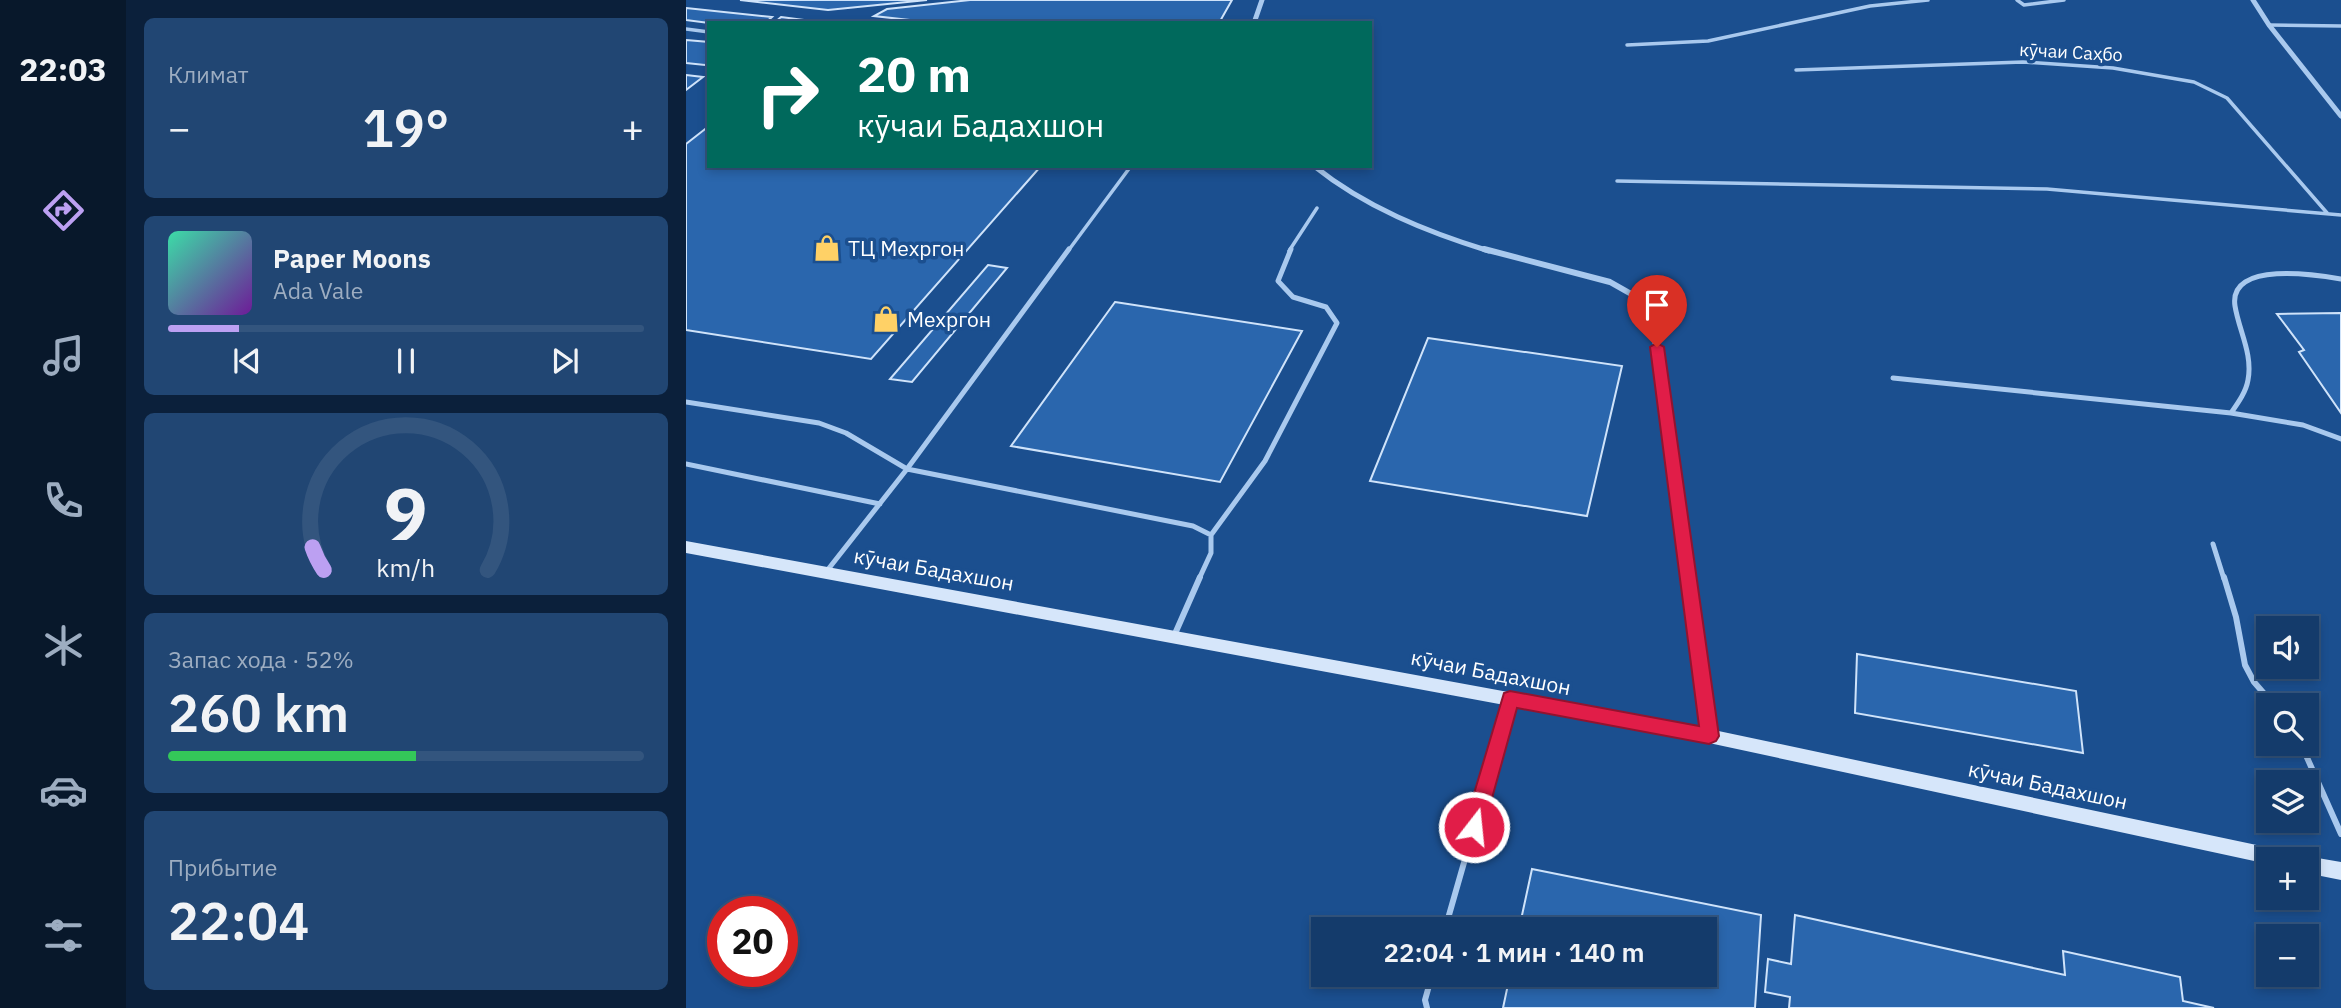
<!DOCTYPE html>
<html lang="ru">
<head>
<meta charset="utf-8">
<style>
  :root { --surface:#143b6b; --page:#214673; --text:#f1f3f6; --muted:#9dadc1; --line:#33557e; --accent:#bca0f2 }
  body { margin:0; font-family:"IBM Plex Sans",sans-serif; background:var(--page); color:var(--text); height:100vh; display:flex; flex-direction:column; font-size:26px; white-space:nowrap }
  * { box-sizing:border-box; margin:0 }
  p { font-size:23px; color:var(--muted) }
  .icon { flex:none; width:38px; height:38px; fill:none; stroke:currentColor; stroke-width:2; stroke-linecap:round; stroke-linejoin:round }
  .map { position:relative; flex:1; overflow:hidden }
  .side { display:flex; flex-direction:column; gap:18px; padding:18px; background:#0b203b; width:560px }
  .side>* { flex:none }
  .guide { position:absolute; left:21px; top:21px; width:665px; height:147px; border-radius:0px; box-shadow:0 4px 10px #0003,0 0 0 2px var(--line); background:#00695c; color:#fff; overflow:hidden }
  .fabs { position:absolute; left:1570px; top:616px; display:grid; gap:14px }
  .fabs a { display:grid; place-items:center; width:63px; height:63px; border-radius:0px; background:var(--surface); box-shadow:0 4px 10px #0003,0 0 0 2px var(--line); font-size:35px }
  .speed { position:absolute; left:21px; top:896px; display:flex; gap:14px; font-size:35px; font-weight:700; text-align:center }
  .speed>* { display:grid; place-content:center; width:91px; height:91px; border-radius:50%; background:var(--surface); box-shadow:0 4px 10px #0003,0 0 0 2px var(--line); line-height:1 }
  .speed .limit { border:10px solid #d22; background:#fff; color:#111 }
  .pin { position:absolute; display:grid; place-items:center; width:60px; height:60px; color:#fff; margin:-72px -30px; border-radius:50% 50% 50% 0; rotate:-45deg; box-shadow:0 0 7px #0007 }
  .pin .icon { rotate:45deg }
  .me { position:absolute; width:77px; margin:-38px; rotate:16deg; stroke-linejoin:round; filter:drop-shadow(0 0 5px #0008) }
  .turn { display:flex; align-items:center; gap:24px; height:147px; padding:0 35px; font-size:32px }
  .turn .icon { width:91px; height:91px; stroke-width:2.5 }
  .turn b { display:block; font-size:49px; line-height:60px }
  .big { font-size:52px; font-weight:600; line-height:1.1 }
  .side .card { flex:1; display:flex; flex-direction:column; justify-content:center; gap:10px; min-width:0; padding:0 24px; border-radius:10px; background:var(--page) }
  .side .dial { align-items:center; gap:0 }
  .dial svg { height:182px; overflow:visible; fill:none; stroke:var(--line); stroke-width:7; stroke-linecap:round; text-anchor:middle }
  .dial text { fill:var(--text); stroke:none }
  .song { display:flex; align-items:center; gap:21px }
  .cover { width:84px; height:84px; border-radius:10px; background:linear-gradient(135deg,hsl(160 70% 55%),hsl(280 70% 35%)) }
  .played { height:7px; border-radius:4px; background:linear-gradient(90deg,var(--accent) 15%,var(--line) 15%) }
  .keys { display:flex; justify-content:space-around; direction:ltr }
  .heat { display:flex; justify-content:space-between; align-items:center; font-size:38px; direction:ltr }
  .charge { height:10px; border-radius:5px; background:linear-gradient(90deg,#34c759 52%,var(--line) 0) }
  .trip { position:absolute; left:625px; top:917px; width:406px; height:70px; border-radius:0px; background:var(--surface); box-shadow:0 4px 10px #0003,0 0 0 2px var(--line); font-weight:600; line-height:70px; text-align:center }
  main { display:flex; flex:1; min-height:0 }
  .tab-bar { display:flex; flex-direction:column; width:126px; justify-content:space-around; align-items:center; background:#08182b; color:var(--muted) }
  .tab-bar .icon { width:49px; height:49px }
  .tab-bar .selected { color:var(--accent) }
  .tab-bar b { font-size:32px; color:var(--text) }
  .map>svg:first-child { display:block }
</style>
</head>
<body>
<main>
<nav class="tab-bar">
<b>22:03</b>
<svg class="icon selected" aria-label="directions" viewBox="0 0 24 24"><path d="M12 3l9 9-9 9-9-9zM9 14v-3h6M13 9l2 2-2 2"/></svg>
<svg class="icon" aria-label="music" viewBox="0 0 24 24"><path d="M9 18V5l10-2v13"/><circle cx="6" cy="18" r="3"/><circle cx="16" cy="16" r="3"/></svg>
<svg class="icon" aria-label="phone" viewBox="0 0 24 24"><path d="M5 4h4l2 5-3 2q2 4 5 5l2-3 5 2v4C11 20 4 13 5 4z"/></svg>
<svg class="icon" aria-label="climate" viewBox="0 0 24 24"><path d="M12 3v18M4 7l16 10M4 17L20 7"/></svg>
<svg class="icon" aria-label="car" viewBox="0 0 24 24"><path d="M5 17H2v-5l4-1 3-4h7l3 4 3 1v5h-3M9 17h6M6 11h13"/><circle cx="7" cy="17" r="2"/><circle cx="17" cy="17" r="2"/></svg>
<svg class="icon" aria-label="filters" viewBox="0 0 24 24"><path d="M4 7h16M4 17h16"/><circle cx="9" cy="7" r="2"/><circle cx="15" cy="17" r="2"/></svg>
</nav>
<section class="side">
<div class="card"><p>Климат</p>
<div class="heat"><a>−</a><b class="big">19°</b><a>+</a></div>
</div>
<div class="card">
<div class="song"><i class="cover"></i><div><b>Paper Moons</b><p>Ada Vale</p></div></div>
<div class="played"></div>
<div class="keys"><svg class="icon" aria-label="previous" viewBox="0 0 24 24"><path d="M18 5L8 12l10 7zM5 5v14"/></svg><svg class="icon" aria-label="pause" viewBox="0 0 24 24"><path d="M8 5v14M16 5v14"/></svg><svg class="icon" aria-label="next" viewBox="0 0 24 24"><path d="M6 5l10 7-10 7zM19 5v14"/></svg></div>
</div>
<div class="card dial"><svg viewBox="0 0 100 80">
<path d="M14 69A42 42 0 1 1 86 69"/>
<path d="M14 69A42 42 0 0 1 9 59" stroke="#bca0f2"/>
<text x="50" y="56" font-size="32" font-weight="700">9</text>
<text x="50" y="72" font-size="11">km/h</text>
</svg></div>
<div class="card"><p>Запас хода · 52%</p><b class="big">260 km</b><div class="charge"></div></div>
<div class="card"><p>Прибытие</p><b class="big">22:04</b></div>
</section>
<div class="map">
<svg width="1655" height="1008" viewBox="0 0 1655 1008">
  <rect width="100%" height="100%" fill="#1b4f8f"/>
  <!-- building -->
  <path fill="#2a66ad" stroke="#cfe3fa" stroke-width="2" d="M54,0H241L142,10Z
    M284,0H546L533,23H251L188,16L201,9Z
    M0,8L86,17L79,23H23L0,20Z
    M95,17L141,23H88Z
    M0,40L23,42V63L19,65L0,63Z
    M0,75L17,77L0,90Z
    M23,126V166H355L185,359L0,330V144Z
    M302,265L321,268L226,382L204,379Z
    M429,302L616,331L534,482L325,446Z
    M1655,313V413L1613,352L1618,350L1591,314Z
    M742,338L936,366L901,516L684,481Z
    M1171,654L1390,691L1397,753L1169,713Z
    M846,869L1075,915L1069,1008H817L824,975H1018V929H833Z
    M1109,915L1379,975L1377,951L1494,977L1497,1001L1528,1008H1103L1104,997L1079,992L1082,959L1105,964Z"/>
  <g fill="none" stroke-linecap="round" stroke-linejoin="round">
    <!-- lane-far2 -->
    <path stroke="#a9c9ee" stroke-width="3.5" d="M1331,0L1338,5L1378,0
      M1583,25L1655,26
      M0,29L23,32
      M941,45L1022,41L1184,6L1242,0
      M1110,70L1337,62L1427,68L1508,82L1541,98L1642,214
      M931,181L1361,189L1655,215
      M382,251L445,166
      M603,251L631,208"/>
    <!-- lane-far1 -->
    <path stroke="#a9c9ee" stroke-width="5" d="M1207,378L1545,413C1552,403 1560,392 1562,380C1567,354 1553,331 1549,306C1542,260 1632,275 1655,279
      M0,402L133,423L160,433L221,469L507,526L525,535V553L513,579
      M1545,413L1617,425L1655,439
      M0,464L194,504
      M525,535L579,461L651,323L640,307L607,297L592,281L605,249
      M1527,544L1538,579
      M140,572L221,469L383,249"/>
    <!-- lane -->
    <path stroke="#a9c9ee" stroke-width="6" d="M1538,577L1550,617L1559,665L1568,682L1588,705
      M488,636L514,577
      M1615,744L1655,834
      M759,929L824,702
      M741,1008L739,1000L746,975"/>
    <!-- street-far2 -->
    <path stroke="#a9c9ee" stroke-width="5" d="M1567,0L1583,25L1655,116
      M568,23L576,0
      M628,166C679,207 741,232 803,251"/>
    <!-- street-far1 -->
    <path stroke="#a9c9ee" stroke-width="6" d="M798,249L924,282L947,295L957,307L971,347L1002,579"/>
    <!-- street -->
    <path stroke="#a9c9ee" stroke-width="9" d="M1002,577L1023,736"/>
    <!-- secondary -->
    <path fill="#d6e6fa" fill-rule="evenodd" d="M0,541L1023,729L1599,851L1605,853L1608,859H1582V864L1023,743L0,553Z
      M1620,856L1655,862V880L1620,873V859H1613Z"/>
  </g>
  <!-- route -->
  <path fill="#e11d48" stroke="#92132f" stroke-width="2" d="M971,343L978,347L1033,736L1030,741L1023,744L831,708L798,827L795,833L788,836L781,833L778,827L818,693L824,691L1013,726L964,347Z"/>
  <!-- icons -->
  <defs>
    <symbol id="shop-bare" viewBox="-9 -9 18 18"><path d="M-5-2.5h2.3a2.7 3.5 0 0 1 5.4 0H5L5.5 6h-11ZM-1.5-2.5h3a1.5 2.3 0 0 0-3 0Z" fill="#ffd166" stroke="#1b4f8f" stroke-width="2.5" paint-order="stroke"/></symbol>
  </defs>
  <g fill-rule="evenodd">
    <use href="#shop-bare" x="122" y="229" width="38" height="38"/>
    <use href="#shop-bare" x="181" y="300" width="38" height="38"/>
  </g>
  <g text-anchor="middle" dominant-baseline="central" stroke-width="7" stroke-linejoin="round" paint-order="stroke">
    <!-- far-street labels -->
    <g font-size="18" fill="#fff" stroke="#1b4f8f">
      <text transform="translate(1385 52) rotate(3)">кӯчаи Саҳбо</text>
    </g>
    <!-- poi labels -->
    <g font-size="21" fill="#fff" stroke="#1b4f8f" text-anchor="start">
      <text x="162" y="248">ТЦ Мехргон</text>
      <text x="221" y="319">Мехргон</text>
    </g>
    <!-- street labels -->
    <g font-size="21" fill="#fff" stroke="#1b4f8f">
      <text transform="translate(248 569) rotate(10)">кӯчаи Бадахшон</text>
      <text transform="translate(805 672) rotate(11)">кӯчаи Бадахшон</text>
      <text transform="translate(1362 785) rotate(12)">кӯчаи Бадахшон</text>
    </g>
  </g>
</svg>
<div class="fabs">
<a><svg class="icon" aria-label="sound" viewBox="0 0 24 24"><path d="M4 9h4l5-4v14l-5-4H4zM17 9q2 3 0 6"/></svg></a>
<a><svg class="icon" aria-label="search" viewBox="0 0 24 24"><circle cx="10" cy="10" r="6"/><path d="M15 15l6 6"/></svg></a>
<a><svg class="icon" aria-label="layers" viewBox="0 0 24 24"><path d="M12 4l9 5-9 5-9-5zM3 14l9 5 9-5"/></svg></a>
<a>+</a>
<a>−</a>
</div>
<div class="speed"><div class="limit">20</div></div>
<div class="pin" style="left:971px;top:347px;background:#d93025"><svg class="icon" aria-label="arrive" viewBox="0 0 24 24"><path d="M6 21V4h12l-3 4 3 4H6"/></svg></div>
<svg class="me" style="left:788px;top:827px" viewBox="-20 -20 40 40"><circle r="17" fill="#e11d48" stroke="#fff" stroke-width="3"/><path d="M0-11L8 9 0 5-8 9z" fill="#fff"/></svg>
<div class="trip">22:04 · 1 мин · 140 m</div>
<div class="guide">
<div class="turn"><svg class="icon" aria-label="right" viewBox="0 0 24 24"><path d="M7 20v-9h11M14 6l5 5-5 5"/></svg><div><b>20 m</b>кӯчаи Бадахшон</div></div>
</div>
</div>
</main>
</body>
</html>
